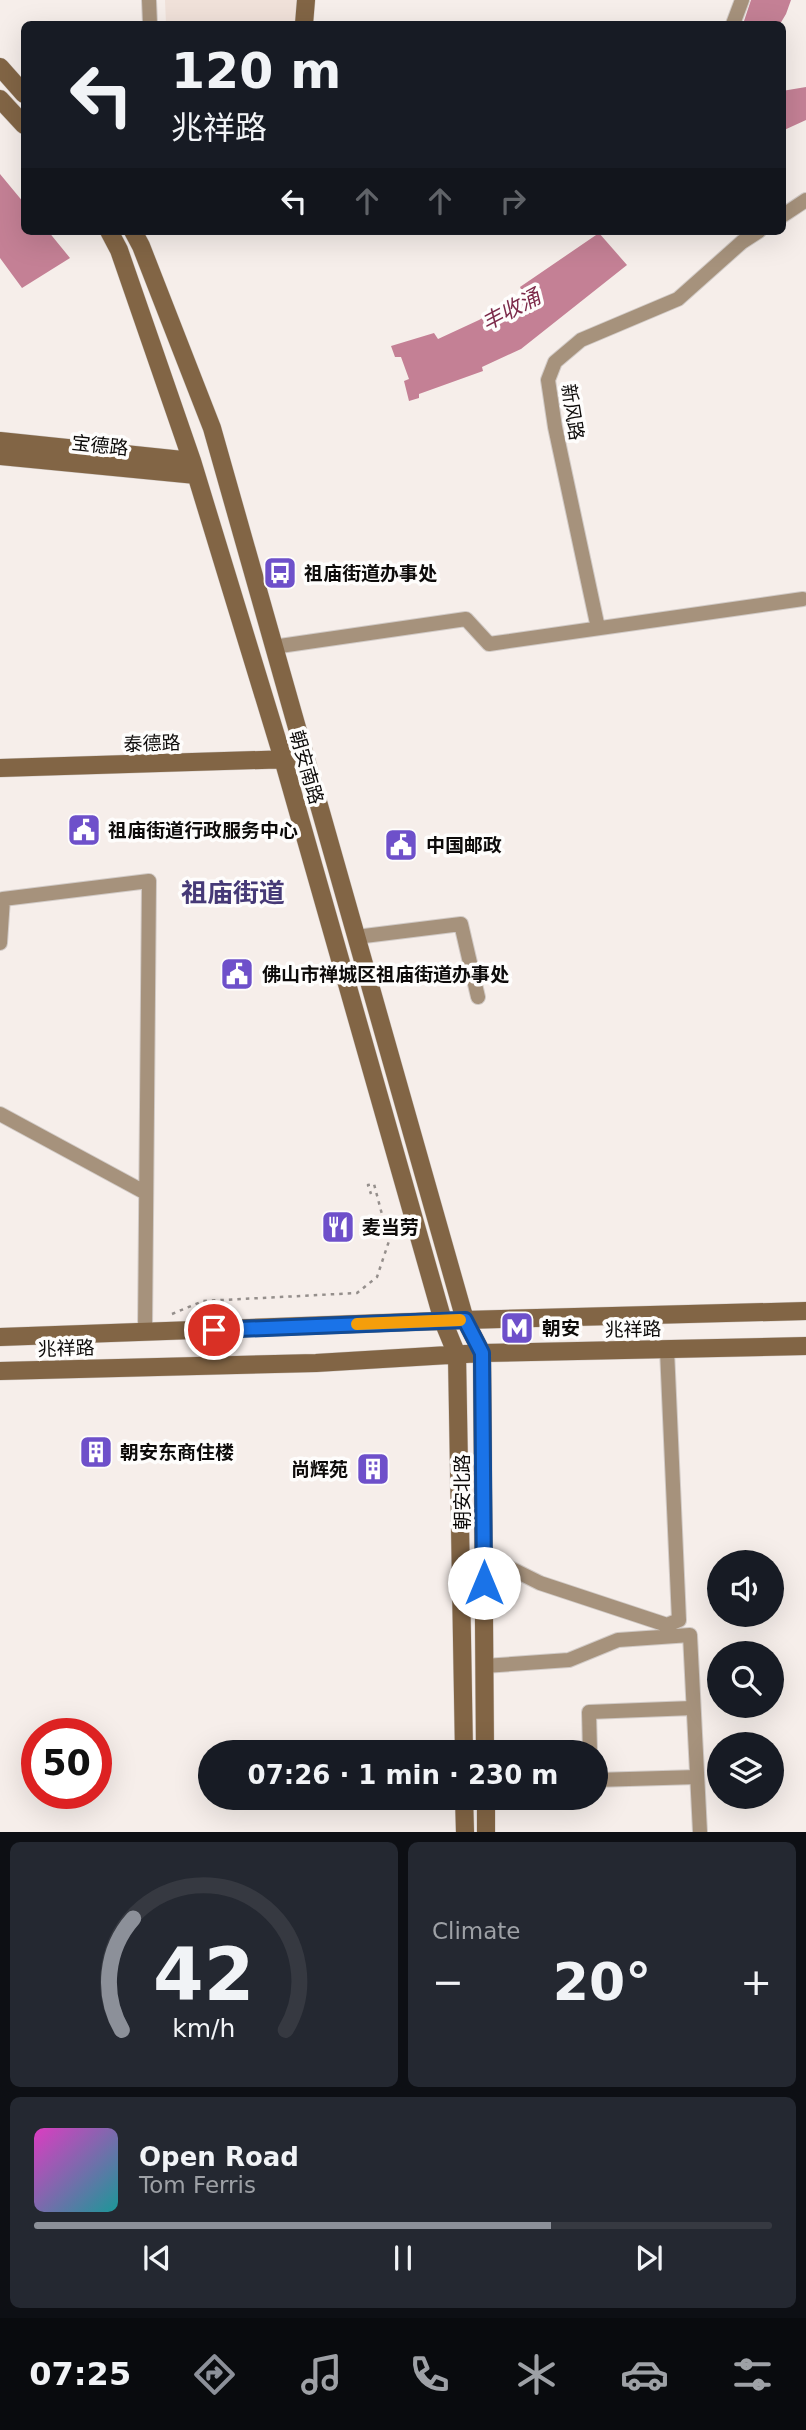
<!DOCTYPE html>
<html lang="en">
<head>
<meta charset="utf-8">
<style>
  :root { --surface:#171b24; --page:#242831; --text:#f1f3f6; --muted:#9ea1a6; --line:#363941; --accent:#8c9099 }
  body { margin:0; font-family:"DejaVu Sans","Noto Sans SC",sans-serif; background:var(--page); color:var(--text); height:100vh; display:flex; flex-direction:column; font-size:26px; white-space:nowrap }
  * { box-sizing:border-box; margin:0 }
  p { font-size:23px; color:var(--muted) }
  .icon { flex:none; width:38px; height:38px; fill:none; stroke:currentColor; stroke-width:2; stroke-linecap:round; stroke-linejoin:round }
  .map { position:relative; height:1832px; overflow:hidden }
  .drawer { display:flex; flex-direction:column; gap:10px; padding:10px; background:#0d0f14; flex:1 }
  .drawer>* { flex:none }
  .guide { position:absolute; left:21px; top:21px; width:765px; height:214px; border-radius:10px; box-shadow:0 7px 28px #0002; background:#171b24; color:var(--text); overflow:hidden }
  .controls { position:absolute; left:707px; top:1550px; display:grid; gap:14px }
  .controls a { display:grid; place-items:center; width:77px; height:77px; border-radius:50%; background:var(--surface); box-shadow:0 7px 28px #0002; font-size:35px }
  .speed { position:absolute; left:21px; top:1718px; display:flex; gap:14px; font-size:35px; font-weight:700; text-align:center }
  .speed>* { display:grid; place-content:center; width:91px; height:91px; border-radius:50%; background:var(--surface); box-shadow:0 7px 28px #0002; line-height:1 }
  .speed .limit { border:10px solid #d22; background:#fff; color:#111 }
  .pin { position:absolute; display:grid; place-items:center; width:60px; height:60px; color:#fff; margin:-30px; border:4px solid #fff; border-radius:50%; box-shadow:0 2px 7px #0007 }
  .me { position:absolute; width:77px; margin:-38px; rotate:0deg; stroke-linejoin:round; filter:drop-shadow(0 0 5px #0008) }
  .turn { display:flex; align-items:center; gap:24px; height:147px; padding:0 35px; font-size:32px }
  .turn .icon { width:91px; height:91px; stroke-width:2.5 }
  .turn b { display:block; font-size:49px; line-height:60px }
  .lanes { display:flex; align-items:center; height:66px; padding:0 35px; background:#0003; justify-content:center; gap:35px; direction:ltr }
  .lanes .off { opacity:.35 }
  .big { font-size:52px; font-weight:800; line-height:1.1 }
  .drawer .widget { flex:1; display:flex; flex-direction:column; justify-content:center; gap:10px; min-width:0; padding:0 24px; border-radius:10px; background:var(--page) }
  .drawer .dial { align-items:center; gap:0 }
  .dial svg { height:182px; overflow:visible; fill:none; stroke:var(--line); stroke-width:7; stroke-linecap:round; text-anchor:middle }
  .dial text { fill:var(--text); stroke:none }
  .song { display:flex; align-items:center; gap:21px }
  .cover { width:84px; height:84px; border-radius:10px; background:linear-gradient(135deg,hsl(310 70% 55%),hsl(180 70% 35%)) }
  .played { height:7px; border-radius:4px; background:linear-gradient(90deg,var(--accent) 70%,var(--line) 70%) }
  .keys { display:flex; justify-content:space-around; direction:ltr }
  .heat { display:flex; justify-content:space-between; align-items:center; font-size:38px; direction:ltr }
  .drawer .tiles { flex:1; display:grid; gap:10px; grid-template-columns:1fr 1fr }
  .widget:last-child { grid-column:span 2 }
  .trip { position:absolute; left:198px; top:1740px; width:410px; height:70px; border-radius:35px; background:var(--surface); box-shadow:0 7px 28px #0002; font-weight:800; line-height:70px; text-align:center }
  .tabs { display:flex; height:112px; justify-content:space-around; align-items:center; background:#090b0e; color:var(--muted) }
  .tabs .icon { width:49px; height:49px }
  .tabs .on { color:var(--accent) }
  .tabs b { font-size:32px; color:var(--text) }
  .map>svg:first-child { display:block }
</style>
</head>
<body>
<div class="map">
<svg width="806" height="1832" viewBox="0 0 806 1832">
  <rect width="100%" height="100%" fill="#f6eeea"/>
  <!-- built -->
  <path fill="#f0e1d9" d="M165,0H297V24H166Z"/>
  <!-- water -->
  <path fill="#c48095" d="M751,0H791L786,14L780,24H743Z
    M806,87V120L782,131V91Z
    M0,174L24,203V231H48L70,258L22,288L0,258Z
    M599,233L627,265L521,349L482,367L483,371L419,394V398L409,401L404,381L409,379L401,357H395L391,346L434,333L438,339L479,320L523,293L520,287Z"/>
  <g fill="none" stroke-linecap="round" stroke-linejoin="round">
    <defs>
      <path id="street" d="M149,0L150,24
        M733,24L742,0
        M782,216L806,200
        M598,628L555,427L548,380L555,362L581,340L678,299L742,242L759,231
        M273,647L466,619L489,644L803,599
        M356,937L461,924L478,997
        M0,943L3,899L149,881L145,1332
        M0,1114L146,1193
        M484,1555L540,1583L667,1625L679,1620L667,1350
        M484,1666L569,1660L618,1640L690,1635L700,1832
        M590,1752L589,1712L693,1708
        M595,1780L697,1777"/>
      <path id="secondary" d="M304,24L306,0
        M0,67L24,94
        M0,99L24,125
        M109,231L119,250L192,461L283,759L443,1321L457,1355L464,1752
        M133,231L141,246L212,428L465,1320L482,1353L485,1752
        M0,441L192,461
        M0,456L196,475
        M0,768L291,759
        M0,1337L465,1320L806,1311
        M0,1371L316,1363L482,1353L806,1346
        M464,1797L465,1832
        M486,1797V1832"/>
    </defs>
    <!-- street casing -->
    <use href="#street" stroke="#d1cac6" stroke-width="16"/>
    <!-- secondary casing -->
    <use href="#secondary" stroke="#d1cac6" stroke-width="19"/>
    <!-- path -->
    <path stroke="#958f8c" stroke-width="2.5" stroke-dasharray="3.5 5" stroke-linecap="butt" d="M172,1314L203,1301L357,1293L377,1277L389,1241L374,1184L368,1185L371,1194"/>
    <!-- street -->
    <use href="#street" stroke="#a6927c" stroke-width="14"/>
    <!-- secondary -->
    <use href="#secondary" stroke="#826545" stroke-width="18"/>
  </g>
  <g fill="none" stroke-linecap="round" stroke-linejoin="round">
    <defs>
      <path id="route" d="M214,1330L465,1320L482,1353L484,1583"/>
    </defs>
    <!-- route casing -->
    <use href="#route" stroke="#114b97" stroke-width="18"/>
    <!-- route -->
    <use href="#route" stroke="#1a73e8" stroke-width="12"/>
    <!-- slow -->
    <path stroke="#f59e0b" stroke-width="12" d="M357,1324L460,1320"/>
  </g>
  <!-- icons -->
  <defs>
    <symbol id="bus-square" viewBox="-11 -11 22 22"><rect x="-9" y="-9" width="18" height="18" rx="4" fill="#6e50ca" stroke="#fefdfc"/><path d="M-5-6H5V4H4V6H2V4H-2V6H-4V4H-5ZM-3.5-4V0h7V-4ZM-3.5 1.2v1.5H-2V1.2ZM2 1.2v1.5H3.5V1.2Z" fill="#fff"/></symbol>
    <symbol id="civic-square" viewBox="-11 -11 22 22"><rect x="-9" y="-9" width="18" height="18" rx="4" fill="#6e50ca" stroke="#fefdfc"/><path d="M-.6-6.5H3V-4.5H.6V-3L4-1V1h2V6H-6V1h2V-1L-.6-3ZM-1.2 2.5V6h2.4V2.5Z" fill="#fff"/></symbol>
    <symbol id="restaurant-square" viewBox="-11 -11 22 22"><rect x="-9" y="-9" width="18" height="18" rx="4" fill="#6e50ca" stroke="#fefdfc"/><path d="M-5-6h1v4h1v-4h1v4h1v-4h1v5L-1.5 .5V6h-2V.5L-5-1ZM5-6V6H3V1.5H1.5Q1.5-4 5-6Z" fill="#fff"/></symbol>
    <symbol id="metro-square" viewBox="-11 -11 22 22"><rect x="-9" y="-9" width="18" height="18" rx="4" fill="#6e50ca" stroke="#fefdfc"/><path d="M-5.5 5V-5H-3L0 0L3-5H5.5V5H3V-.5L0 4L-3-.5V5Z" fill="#fff"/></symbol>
    <symbol id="building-square" viewBox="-11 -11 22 22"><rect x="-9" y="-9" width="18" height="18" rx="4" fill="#6e50ca" stroke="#fefdfc"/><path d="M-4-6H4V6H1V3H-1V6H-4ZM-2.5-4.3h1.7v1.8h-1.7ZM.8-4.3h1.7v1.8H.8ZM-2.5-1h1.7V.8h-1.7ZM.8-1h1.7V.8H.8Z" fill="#fff"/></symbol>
  </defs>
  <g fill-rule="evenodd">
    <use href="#bus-square" x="261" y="554" width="38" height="38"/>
    <use href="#civic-square" x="65" y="811" width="38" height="38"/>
    <use href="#civic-square" x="382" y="826" width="38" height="38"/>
    <use href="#civic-square" x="218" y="955" width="38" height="38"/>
    <use href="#restaurant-square" x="319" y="1208" width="38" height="38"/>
    <use href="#metro-square" x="498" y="1309" width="38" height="38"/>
    <use href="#building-square" x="77" y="1433" width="38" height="38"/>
    <use href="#building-square" x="354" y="1450" width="38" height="38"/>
  </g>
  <g text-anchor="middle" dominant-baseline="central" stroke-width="7" stroke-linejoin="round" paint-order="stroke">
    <!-- street labels -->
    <g font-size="19" fill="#0d0b0a" stroke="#fefdfc">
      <text transform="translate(573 412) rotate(81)">新风路</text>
      <text transform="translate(100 445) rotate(6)">宝德路</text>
      <text transform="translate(152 743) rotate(-2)">泰德路</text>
      <text transform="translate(307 767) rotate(74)">朝安南路</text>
      <text transform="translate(633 1329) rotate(-1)">兆祥路</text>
      <text transform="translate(66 1348) rotate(-2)">兆祥路</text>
      <text transform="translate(462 1492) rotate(-90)">朝安北路</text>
    </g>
    <!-- poi labels -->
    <g font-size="19" font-weight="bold" fill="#0d0b0a" stroke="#fefdfc" text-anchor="start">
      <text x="304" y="573">祖庙街道办事处</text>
      <text x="108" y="830">祖庙街道行政服务中心</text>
      <text x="426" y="845">中国邮政</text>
      <text x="262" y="974">佛山市禅城区祖庙街道办事处</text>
      <text x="362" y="1227">麦当劳</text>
      <text x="542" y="1328">朝安</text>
      <text x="120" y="1452">朝安东商住楼</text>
      <text x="348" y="1469" text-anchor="end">尚辉苑</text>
    </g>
    <!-- water labels -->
    <g font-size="21" font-style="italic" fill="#7c2a4a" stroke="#fefdfc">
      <text transform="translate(511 310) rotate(-28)">丰收涌</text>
    </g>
    <!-- district labels -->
    <g font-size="26" font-weight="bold" fill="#463a77" stroke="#fefdfc">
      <text x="233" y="893">祖庙街道</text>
    </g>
  </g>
</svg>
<div class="controls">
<a><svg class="icon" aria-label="sound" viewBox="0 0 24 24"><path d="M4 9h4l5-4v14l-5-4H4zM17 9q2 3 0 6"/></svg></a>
<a><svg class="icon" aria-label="search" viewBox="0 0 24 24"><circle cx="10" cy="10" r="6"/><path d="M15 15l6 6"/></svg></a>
<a><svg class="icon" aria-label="layers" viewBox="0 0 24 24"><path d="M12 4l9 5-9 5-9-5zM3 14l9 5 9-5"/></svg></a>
</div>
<div class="speed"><div class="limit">50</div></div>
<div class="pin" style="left:214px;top:1330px;background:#d93025"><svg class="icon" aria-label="arrive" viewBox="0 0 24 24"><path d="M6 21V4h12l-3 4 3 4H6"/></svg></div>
<svg class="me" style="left:484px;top:1583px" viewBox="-20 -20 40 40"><circle r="19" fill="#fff"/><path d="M0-13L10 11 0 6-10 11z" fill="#1a73e8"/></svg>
<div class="trip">07:26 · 1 min · 230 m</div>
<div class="guide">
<div class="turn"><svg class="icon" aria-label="left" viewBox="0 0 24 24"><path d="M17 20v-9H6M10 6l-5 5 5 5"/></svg><div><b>120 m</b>兆祥路</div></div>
<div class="lanes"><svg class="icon" aria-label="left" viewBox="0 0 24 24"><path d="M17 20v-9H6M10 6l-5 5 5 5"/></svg><svg class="icon off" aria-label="ahead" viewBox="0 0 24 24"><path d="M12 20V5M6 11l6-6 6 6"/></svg><svg class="icon off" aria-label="ahead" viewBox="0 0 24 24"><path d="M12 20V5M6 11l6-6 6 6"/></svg><svg class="icon off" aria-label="right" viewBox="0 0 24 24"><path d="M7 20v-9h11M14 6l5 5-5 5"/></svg></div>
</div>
</div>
<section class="drawer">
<div class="tiles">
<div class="widget dial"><svg viewBox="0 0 100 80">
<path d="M14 69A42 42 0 1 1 86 69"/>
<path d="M14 69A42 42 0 0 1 19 20" stroke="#8c9099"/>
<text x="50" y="56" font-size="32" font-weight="700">42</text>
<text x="50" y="72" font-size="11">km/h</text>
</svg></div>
<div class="widget"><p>Climate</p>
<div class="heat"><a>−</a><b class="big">20°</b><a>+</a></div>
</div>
<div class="widget">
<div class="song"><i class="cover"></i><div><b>Open Road</b><p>Tom Ferris</p></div></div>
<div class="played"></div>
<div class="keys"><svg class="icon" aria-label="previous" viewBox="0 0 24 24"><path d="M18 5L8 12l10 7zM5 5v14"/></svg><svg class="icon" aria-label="pause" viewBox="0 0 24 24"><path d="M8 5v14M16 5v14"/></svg><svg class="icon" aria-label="next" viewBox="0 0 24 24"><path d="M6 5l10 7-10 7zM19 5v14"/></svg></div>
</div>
</div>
</section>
<nav class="tabs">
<b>07:25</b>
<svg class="icon on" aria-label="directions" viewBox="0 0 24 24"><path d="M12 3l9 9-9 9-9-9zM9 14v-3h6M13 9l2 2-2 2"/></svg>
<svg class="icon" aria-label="music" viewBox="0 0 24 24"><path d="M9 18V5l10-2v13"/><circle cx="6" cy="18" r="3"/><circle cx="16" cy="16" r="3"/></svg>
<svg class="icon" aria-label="phone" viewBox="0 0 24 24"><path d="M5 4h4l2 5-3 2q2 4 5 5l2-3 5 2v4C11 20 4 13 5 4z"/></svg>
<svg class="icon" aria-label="climate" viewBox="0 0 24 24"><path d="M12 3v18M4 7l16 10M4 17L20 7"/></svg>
<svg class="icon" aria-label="car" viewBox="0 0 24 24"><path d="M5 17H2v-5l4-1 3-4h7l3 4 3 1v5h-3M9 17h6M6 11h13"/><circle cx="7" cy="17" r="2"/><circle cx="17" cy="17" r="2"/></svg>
<svg class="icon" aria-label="filters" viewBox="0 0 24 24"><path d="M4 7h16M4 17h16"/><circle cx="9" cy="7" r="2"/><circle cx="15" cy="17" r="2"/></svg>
</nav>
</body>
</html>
